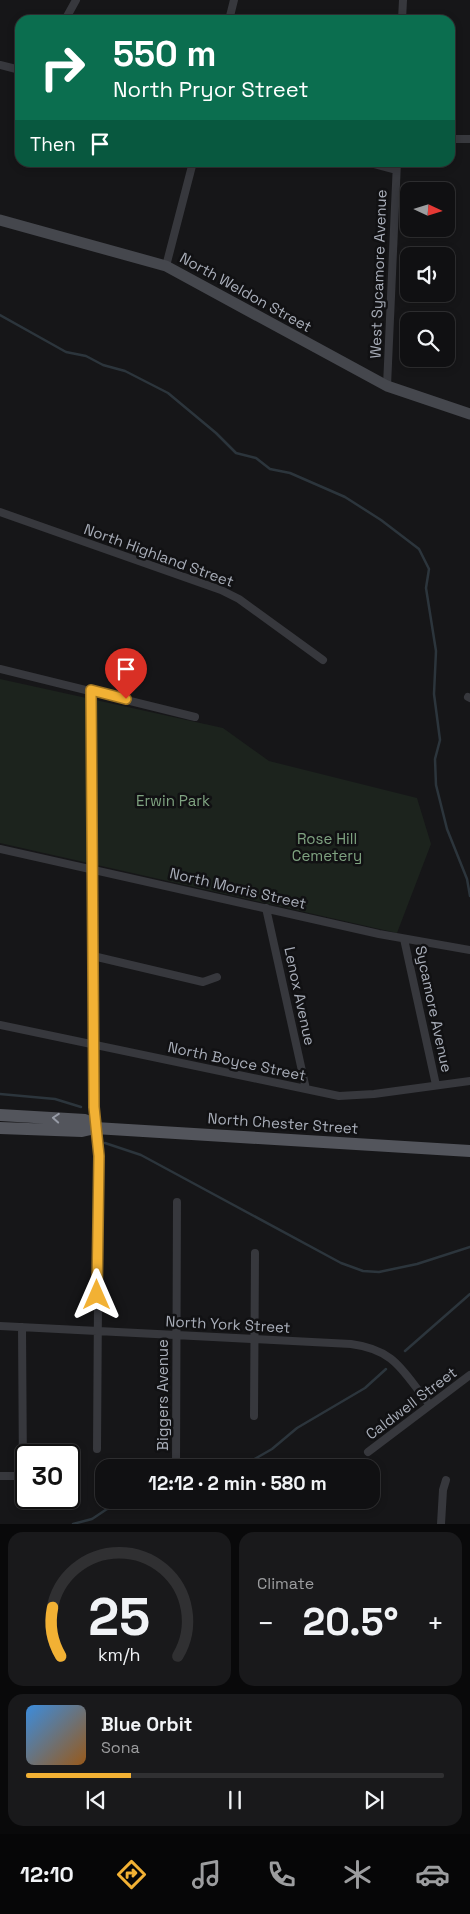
<!DOCTYPE html>
<html lang="en">
<head>
<meta charset="utf-8">
<style>
  :root { --surface:#101012; --page:#19191b; --text:#f1f3f6; --muted:#9c9d9f; --line:#303032; --accent:#f2b134 }
  body { margin:0; font-family:"Space Grotesk",sans-serif; background:var(--page); color:var(--text); height:100vh; display:flex; flex-direction:column; font-size:19px; white-space:nowrap }
  * { box-sizing:border-box; margin:0 }
  p { font-size:16px; color:var(--muted) }
  .icon { flex:none; width:28px; height:28px; fill:none; stroke:currentColor; stroke-width:2; stroke-linecap:round; stroke-linejoin:round }
  .map { position:relative; height:1524px; overflow:hidden }
  .side { display:flex; flex-direction:column; gap:8px; padding:8px; background:#09090a; flex:1 }
  .side>* { flex:none }
  .top-card { position:absolute; left:15px; top:15px; width:440px; height:152px; border-radius:15px; box-shadow:0 2px 8px #0003,0 0 0 1px var(--line); background:#0b6e4f; color:#fff; overflow:hidden }
  .needle { width:32px; rotate:94deg }
  .fabs { position:absolute; left:400px; top:182px; display:grid; gap:10px }
  .fabs a { display:grid; place-items:center; width:55px; height:55px; border-radius:10px; background:var(--surface); box-shadow:0 2px 8px #0003,0 0 0 1px var(--line); font-size:25px }
  .speed { position:absolute; left:15px; top:1444px; display:flex; gap:10px; font-size:25px; font-weight:700; text-align:center }
  .speed>* { display:grid; place-content:center; width:65px; height:65px; border-radius:50%; background:var(--surface); box-shadow:0 2px 8px #0003,0 0 0 1px var(--line); line-height:1 }
  .speed .limit { border:2px solid #111; border-radius:8px; background:#fff; color:#111 }
  .pin { position:absolute; display:grid; place-items:center; width:42px; height:42px; color:#fff; margin:-51px -21px; border-radius:50% 50% 50% 0; rotate:-45deg; box-shadow:0 0 5px #0007 }
  .pin .icon { rotate:45deg }
  .me { position:absolute; width:55px; margin:-28px; rotate:0deg; stroke-linejoin:round; filter:drop-shadow(0 0 4px #0008) }
  .turn { display:flex; align-items:center; gap:18px; height:105px; padding:0 15px; font-size:22px }
  .turn .icon { width:65px; height:65px; stroke-width:2.5 }
  .turn b { display:block; font-size:35px; line-height:42px }
  .then { display:flex; align-items:center; height:48px; padding:0 15px; background:#0003; gap:10px; font-size:19px }
  .big { font-size:38px; font-weight:800; line-height:1.1 }
  .side .card { flex:1; display:flex; flex-direction:column; justify-content:center; gap:8px; min-width:0; padding:0 18px; border-radius:15px; background:var(--page) }
  .side .dial { align-items:center; gap:0 }
  .dial svg { height:130px; overflow:visible; fill:none; stroke:var(--line); stroke-width:7; stroke-linecap:round; text-anchor:middle }
  .dial text { fill:var(--text); stroke:none }
  .song { display:flex; align-items:center; gap:15px }
  .cover { width:60px; height:60px; border-radius:8px; background:linear-gradient(135deg,hsl(210 70% 55%),hsl(30 70% 35%)) }
  .played { height:5px; border-radius:2px; background:linear-gradient(90deg,var(--accent) 25%,var(--line) 25%) }
  .keys { display:flex; justify-content:space-around; direction:ltr }
  .heat { display:flex; justify-content:space-between; align-items:center; font-size:28px; direction:ltr }
  .side .tiles { flex:1; display:grid; gap:8px; grid-template-columns:1fr 1fr }
  .card:last-child { grid-column:span 2 }
  .trip { position:absolute; left:95px; top:1459px; width:285px; height:50px; border-radius:15px; background:var(--surface); box-shadow:0 2px 8px #0003,0 0 0 1px var(--line); font-weight:800; line-height:50px; text-align:center }
  .menu { display:flex; height:80px; justify-content:space-around; align-items:center; background:#060607; color:var(--muted) }
  .menu .icon { width:35px; height:35px }
  .menu .on { color:var(--accent) }
  .menu b { font-size:22px; color:var(--text) }
  .map>svg:first-child { display:block }
</style>
</head>
<body>
<div class="map">
<svg width="470" height="1524" viewBox="0 0 470 1524">
  <rect width="100%" height="100%" fill="#161618"/>
  <!-- green -->
  <path fill="#1c231d" d="M0,679L223,728L269,761L417,798L431,844L397,933L0,843Z"/>
  <g fill="none" stroke-linecap="round" stroke-linejoin="round">
    <!-- stream -->
    <path stroke="#2c353c" stroke-width="2.5" d="M0,315L66,352L86,356L103,365L125,371L168,393L216,433L236,453L256,458L270,469L290,473L345,497L381,520L419,549L429,569L426,588L436,651L434,694L440,740L435,759L436,785L447,829L467,879L470,896
      M0,1094L55,1099L81,1107
      M105,1143L141,1155L341,1263L363,1271L379,1272L417,1264L470,1247
      M405,1351L470,1294
      M239,1468L272,1449L297,1428L365,1388L386,1369
      M73,1524L92,1519L107,1509L144,1500"/>
    <!-- street -->
    <path stroke="#37383d" stroke-width="8" d="M65,20L76,0
      M229,20L234,0
      M402,20L403,0
      M0,65L20,70
      M450,139H470
      M366,162L396,170
      M166,266L193,162
      M387,386L397,162
      M0,512L221,590L239,599L323,660
      M0,669L195,717
      M91,690L94,1107L99,1156L97,1449
      M468,697L470,698
      M0,849L379,934L470,950
      M266,908L306,1089
      M404,939L436,1085
      M93,956L203,982L217,977
      M0,1025L339,1096L374,1094L470,1081
      M0,1326L351,1344C397,1350 403,1373 430,1405
      M254,1416L255,1253
      M368,1452L470,1375
      M176,1468L177,1202
      M0,1476H23L22,1327
      M441,1524L443,1490L446,1480"/>
    <!-- secondary -->
    <path stroke="#45474d" stroke-width="11" d="M0,220L166,266L387,386L470,414"/>
    <!-- primary -->
    <path stroke="#53555c" stroke-width="12" d="M0,1115L85,1120L95,1128
      M0,1128L82,1131L95,1128L470,1151"/>
  </g>
  <!-- one-way arrows -->
  <defs><path id="oneway-chevron" d="M-2-3.5L2.5 0L-2 3.5" fill="none" stroke-width="1.6" stroke-linecap="round" stroke-linejoin="round" transform="scale(1.25)"/></defs>
  <use stroke="#979ba6" href="#oneway-chevron" transform="translate(56 1118) rotate(-176)"/>
  <g fill="none" stroke-linecap="round" stroke-linejoin="round">
    <defs>
      <path id="route" d="M97,1295L99,1156L94,1107L91,690L126,699"/>
    </defs>
    <!-- route casing -->
    <use href="#route" stroke="#9d7322" stroke-width="12"/>
    <!-- route -->
    <use href="#route" stroke="#f2b134" stroke-width="9"/>
  </g>
  <g text-anchor="middle" dominant-baseline="central" stroke-width="5" stroke-linejoin="round" paint-order="stroke">
    <!-- street labels -->
    <g font-size="15" fill="#a8adb8" stroke="#111113">
      <text transform="translate(378 274) rotate(-88)">West Sycamore Avenue</text>
      <text transform="translate(246 292) rotate(29)">North Weldon Street</text>
      <text transform="translate(159 555) rotate(20)">North Highland Street</text>
      <text transform="translate(238 888) rotate(13)">North Morris Street</text>
      <text transform="translate(300 996) rotate(78)">Lenox Avenue</text>
      <text transform="translate(434 1009) rotate(78)">Sycamore Avenue</text>
      <text transform="translate(237 1061) rotate(12)">North Boyce Street</text>
      <text transform="translate(283 1123) rotate(4)">North Chester Street</text>
      <text transform="translate(228 1324) rotate(3)">North York Street</text>
      <text transform="translate(162 1395) rotate(-90)">Biggers Avenue</text>
      <text transform="translate(411 1403) rotate(-37)">Caldwell Street</text>
    </g>
    <!-- park labels -->
    <g font-size="15" fill="#7fa381" stroke="#111113">
      <text x="173" y="800">Erwin Park</text>
      <text x="327" y="838">Rose Hill<tspan x="327" dy="17">Cemetery</tspan></text>
    </g>
  </g>
</svg>
<div class="fabs">
<a><svg class="needle" viewBox="-14 -14 28 28"><path d="M0-13l5 13h-10z" fill="#e53935"/><path d="M0 13l5-13h-10z" fill="#9c9d9f"/></svg></a>
<a><svg class="icon" aria-label="sound" viewBox="0 0 24 24"><path d="M4 9h4l5-4v14l-5-4H4zM17 9q2 3 0 6"/></svg></a>
<a><svg class="icon" aria-label="search" viewBox="0 0 24 24"><circle cx="10" cy="10" r="6"/><path d="M15 15l6 6"/></svg></a>
</div>
<div class="speed"><div class="limit">30</div></div>
<div class="pin" style="left:126px;top:699px;background:#d93025"><svg class="icon" aria-label="arrive" viewBox="0 0 24 24"><path d="M6 21V4h12l-3 4 3 4H6"/></svg></div>
<svg class="me" style="left:97px;top:1295px" viewBox="-20 -20 40 40"><path d="M0-17L14 15 0 8-14 15z" fill="#f2b134" stroke="#fff" stroke-width="4"/></svg>
<div class="trip">12:12 · 2 min · 580 m</div>
<div class="top-card">
<div class="turn"><svg class="icon" aria-label="right" viewBox="0 0 24 24"><path d="M7 20v-9h11M14 6l5 5-5 5"/></svg><div><b>550 m</b>North Pryor Street</div></div>
<div class="then">Then<svg class="icon" aria-label="arrive" viewBox="0 0 24 24"><path d="M6 21V4h12l-3 4 3 4H6"/></svg></div>
</div>
</div>
<section class="side">
<div class="tiles">
<div class="card dial"><svg viewBox="0 0 100 80">
<path d="M14 69A42 42 0 1 1 86 69"/>
<path d="M14 69A42 42 0 0 1 9 39" stroke="#f2b134"/>
<text x="50" y="56" font-size="32" font-weight="700">25</text>
<text x="50" y="72" font-size="11">km/h</text>
</svg></div>
<div class="card"><p>Climate</p>
<div class="heat"><a>−</a><b class="big">20.5°</b><a>+</a></div>
</div>
<div class="card">
<div class="song"><i class="cover"></i><div><b>Blue Orbit</b><p>Sona</p></div></div>
<div class="played"></div>
<div class="keys"><svg class="icon" aria-label="previous" viewBox="0 0 24 24"><path d="M18 5L8 12l10 7zM5 5v14"/></svg><svg class="icon" aria-label="pause" viewBox="0 0 24 24"><path d="M8 5v14M16 5v14"/></svg><svg class="icon" aria-label="next" viewBox="0 0 24 24"><path d="M6 5l10 7-10 7zM19 5v14"/></svg></div>
</div>
</div>
</section>
<nav class="menu">
<b>12:10</b>
<svg class="icon on" aria-label="directions" viewBox="0 0 24 24"><path d="M12 3l9 9-9 9-9-9zM9 14v-3h6M13 9l2 2-2 2"/></svg>
<svg class="icon" aria-label="music" viewBox="0 0 24 24"><path d="M9 18V5l10-2v13"/><circle cx="6" cy="18" r="3"/><circle cx="16" cy="16" r="3"/></svg>
<svg class="icon" aria-label="phone" viewBox="0 0 24 24"><path d="M5 4h4l2 5-3 2q2 4 5 5l2-3 5 2v4C11 20 4 13 5 4z"/></svg>
<svg class="icon" aria-label="climate" viewBox="0 0 24 24"><path d="M12 3v18M4 7l16 10M4 17L20 7"/></svg>
<svg class="icon" aria-label="car" viewBox="0 0 24 24"><path d="M5 17H2v-5l4-1 3-4h7l3 4 3 1v5h-3M9 17h6M6 11h13"/><circle cx="7" cy="17" r="2"/><circle cx="17" cy="17" r="2"/></svg>
</nav>
</body>
</html>
